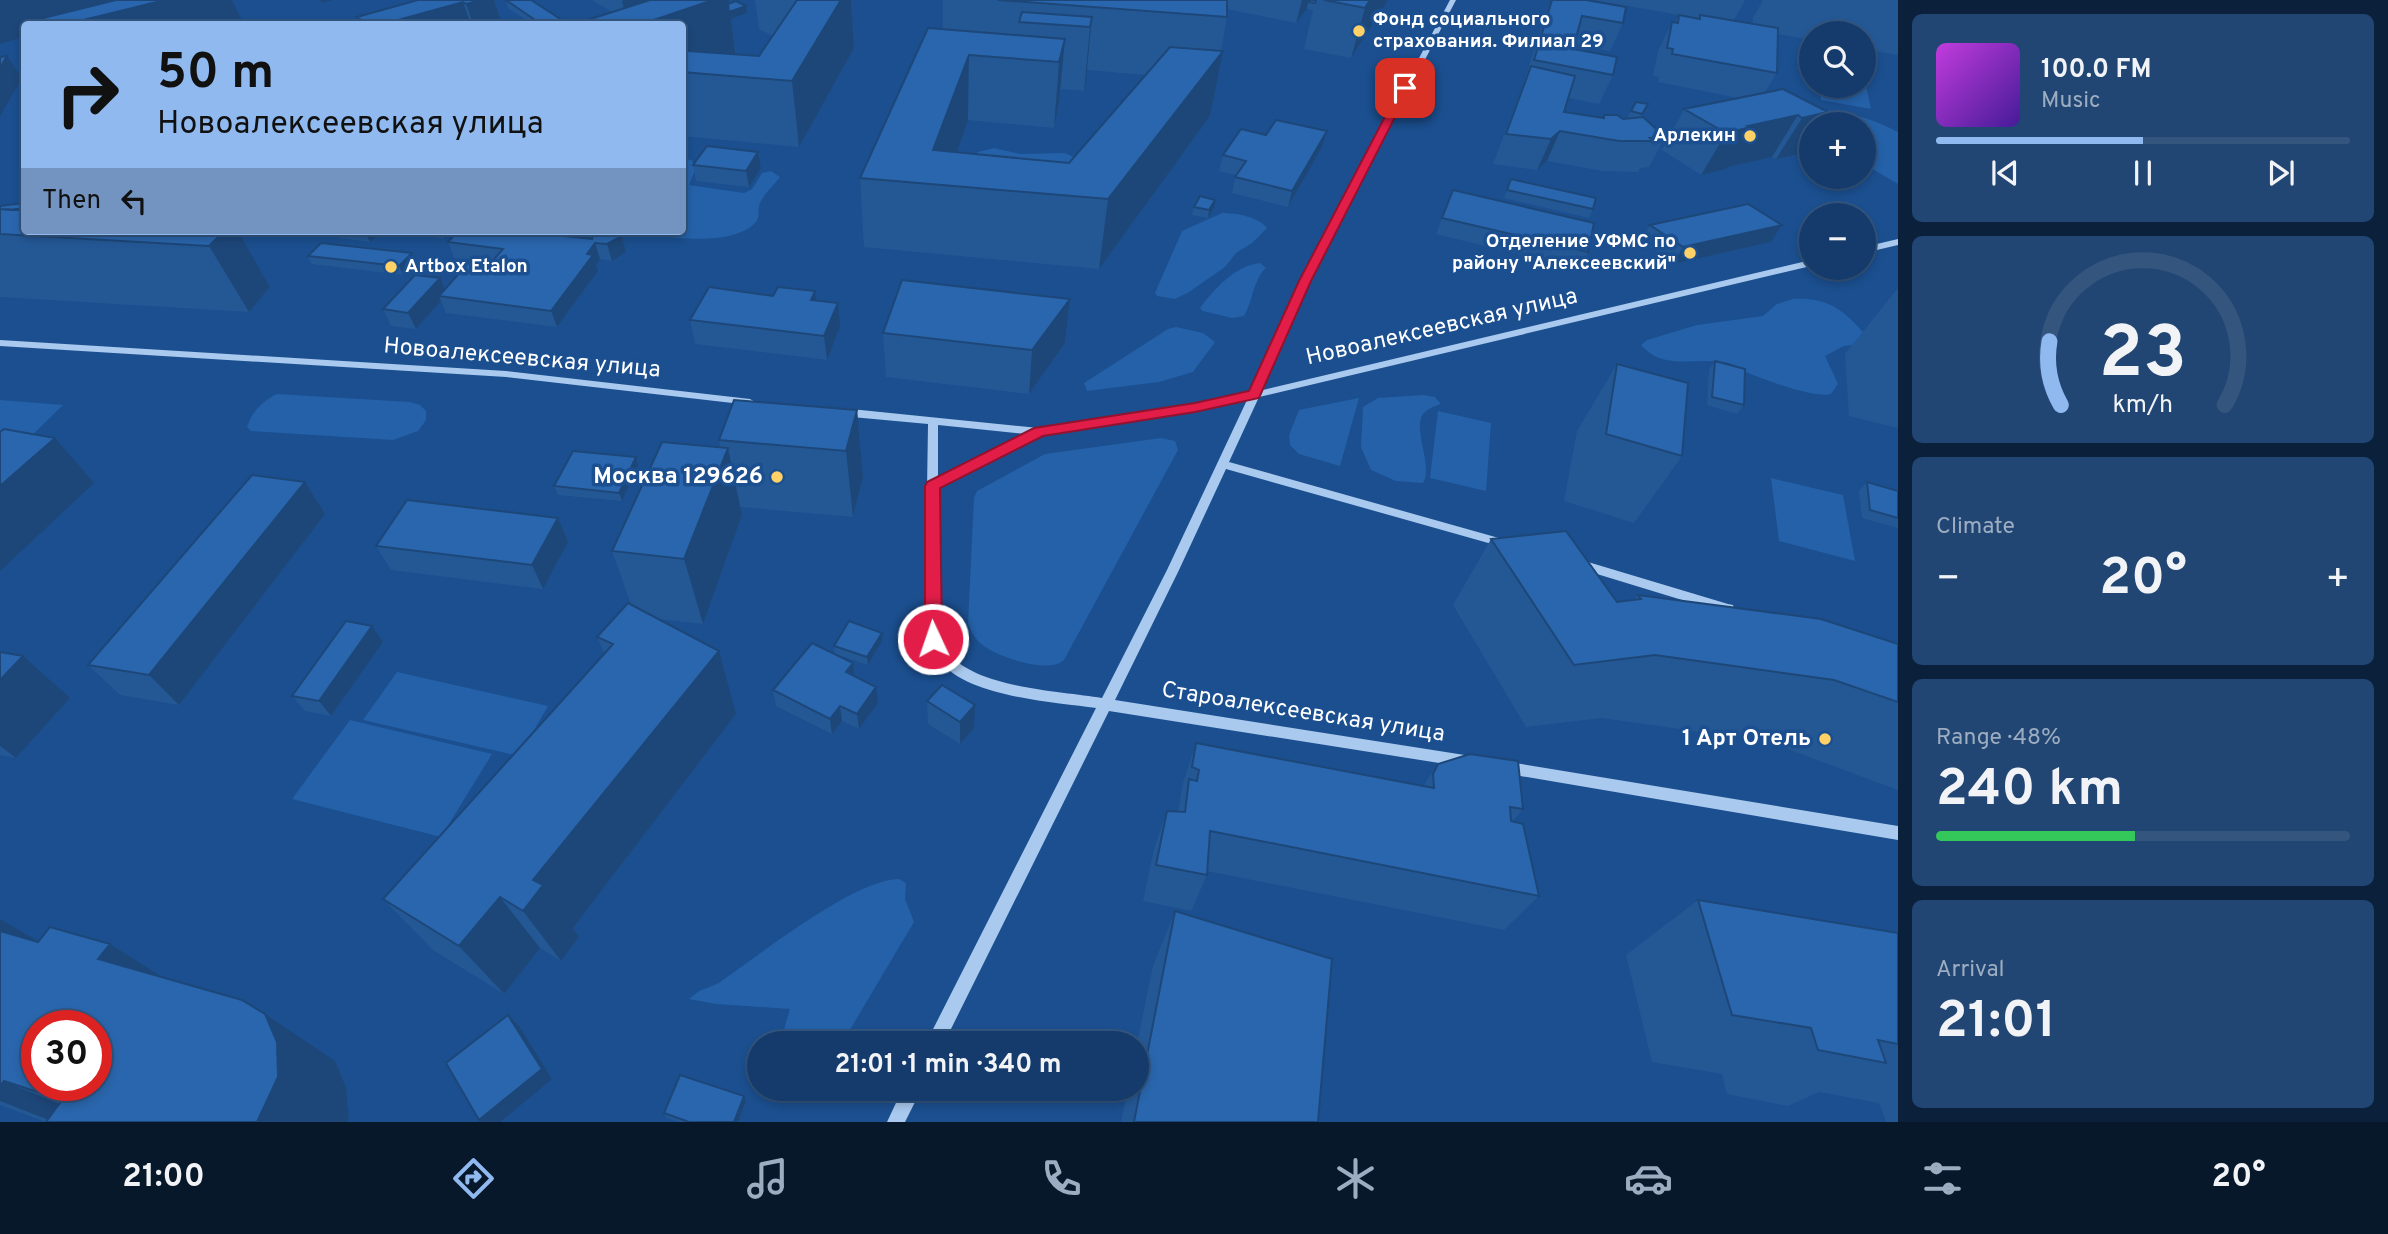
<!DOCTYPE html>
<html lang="en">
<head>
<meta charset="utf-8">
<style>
  :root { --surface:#143b6b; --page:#214673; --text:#f1f3f6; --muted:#9dadc1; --line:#33557e; --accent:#90b9f0 }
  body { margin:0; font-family:Overpass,sans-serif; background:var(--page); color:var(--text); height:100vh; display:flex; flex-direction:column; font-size:26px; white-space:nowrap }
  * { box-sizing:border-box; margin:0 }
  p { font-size:23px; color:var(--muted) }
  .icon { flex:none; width:38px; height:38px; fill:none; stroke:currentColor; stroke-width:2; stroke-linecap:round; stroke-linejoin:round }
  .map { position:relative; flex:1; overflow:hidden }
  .sheet { display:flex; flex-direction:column; gap:14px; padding:14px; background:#0b203b; width:490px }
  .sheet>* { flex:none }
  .banner { position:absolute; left:21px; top:21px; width:665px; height:214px; border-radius:7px; box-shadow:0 4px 10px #0003,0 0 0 2px var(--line); background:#90b9f0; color:#111; overflow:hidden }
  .tools { position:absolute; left:1799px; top:21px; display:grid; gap:14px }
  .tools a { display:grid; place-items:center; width:77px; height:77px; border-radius:50%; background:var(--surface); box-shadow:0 4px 10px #0003,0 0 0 2px var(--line); font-size:35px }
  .speed { position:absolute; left:21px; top:1010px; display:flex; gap:14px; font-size:35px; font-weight:700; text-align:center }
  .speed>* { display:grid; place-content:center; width:91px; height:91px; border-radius:50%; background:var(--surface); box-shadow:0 4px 10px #0003,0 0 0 2px var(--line); line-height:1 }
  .speed .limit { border:10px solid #d22; background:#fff; color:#111 }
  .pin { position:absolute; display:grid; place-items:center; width:60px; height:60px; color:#fff; margin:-30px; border-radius:14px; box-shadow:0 4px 10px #0006 }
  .me { position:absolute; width:77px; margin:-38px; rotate:357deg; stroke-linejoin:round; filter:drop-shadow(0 0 5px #0008) }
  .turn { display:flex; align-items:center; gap:24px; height:147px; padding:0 21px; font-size:32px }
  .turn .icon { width:91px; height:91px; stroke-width:2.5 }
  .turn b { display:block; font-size:49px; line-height:60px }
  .then { display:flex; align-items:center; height:66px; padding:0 21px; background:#0003; gap:14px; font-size:26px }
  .big { font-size:52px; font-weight:700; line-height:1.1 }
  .sheet .tile { flex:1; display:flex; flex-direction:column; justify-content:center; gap:10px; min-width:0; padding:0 24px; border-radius:10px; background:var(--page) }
  .sheet .dial { align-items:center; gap:0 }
  .dial svg { height:182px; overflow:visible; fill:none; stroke:var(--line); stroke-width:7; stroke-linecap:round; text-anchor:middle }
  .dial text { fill:var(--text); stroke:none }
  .song { display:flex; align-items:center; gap:21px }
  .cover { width:84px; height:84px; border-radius:10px; background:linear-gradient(135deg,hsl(290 70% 55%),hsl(260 70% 35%)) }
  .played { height:7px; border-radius:4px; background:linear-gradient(90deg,var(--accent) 50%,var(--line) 50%) }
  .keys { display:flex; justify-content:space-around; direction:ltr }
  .heat { display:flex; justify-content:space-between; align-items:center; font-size:38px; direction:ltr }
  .charge { height:10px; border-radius:5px; background:linear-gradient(90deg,#34c759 48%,var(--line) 0) }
  .trip { position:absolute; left:747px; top:1031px; width:402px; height:70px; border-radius:35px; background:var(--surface); box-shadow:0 4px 10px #0003,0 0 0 2px var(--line); font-weight:700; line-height:70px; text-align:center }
  .tabs { display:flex; height:112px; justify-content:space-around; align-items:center; background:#08182b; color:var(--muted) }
  .tabs .icon { width:49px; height:49px }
  .tabs .active { color:var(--accent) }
  .tabs b { font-size:32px; color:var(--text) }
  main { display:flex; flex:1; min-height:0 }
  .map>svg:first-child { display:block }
</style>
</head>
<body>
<main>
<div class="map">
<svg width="1898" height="1122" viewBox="0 0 1898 1122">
  <rect width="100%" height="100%" fill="#1b4f8f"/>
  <!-- green -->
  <path fill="#2461a8" d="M1864,76L1871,109L1821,100L1819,86H1864Z
    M1812,110C1845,110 1869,117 1898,132V184L1864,164V124H1811L1803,130Z
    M994,148L1020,154L1065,153L1075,158L1069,172L972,157L978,152Z
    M683,159L692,160L695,170L689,185L744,193L752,189L762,173L771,171L780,177C774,185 764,194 760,203C757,210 761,217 755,223C728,250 656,235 621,231H682Z
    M1222,213C1237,213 1259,217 1267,228L1252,243L1236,253L1225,267L1189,292L1175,299L1157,296L1155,293L1182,231Z
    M1260,263L1266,268C1253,280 1253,301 1244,316L1232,318L1203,311L1200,308C1213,290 1236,265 1260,263Z
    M1793,299C1825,297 1842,308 1863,332V344L1844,346L1825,356L1838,384L1831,394C1813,398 1772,382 1753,375C1745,372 1737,366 1729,363C1699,356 1664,372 1641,345L1647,340L1697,325L1763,316L1777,304Z
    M1176,327L1203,333L1215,342L1193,372L1159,382L1087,391L1084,383L1168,329Z
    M277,394L410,402L420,405L426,411V420L418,431L393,440L251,431L247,427C252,411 263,401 277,394Z
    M1423,395L1435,397L1441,404C1436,406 1429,408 1425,412C1410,424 1434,466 1423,483L1396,481L1371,470L1361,447L1363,407L1378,398Z
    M1359,398L1340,466L1299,454L1290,445L1289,435L1299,410Z
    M0,400L63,405L14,453L0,452Z
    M1438,411L1491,423L1486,491L1430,478Z
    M1161,438L1175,441L1178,450L1064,660C1049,675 994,656 980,643C974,637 971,631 968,624L974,498L977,491L1045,454Z
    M1771,478L1843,495L1855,561L1779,541Z
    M397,672L548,706L519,756L363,720Z
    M350,720L492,754L441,837L292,799Z
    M899,879L906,883L905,899L914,922L842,1043H780L790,1009L716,1004L689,999L699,991L717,984C757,957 854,879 899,879Z"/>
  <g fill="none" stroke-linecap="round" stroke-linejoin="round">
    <!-- minor -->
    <path fill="#a9c9ee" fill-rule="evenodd" d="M1450,0H1456L1310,281L1263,390L1811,260V266L1259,397L1229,462L1506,540L1512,544L1506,548L1226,469L1179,570L1115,700L1471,756L1476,758L1478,762L1476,766L1471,768L1109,711L944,1043H926L1096,708C1054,702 967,697 940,661C931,649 927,635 925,621L928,424L841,416L836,412L841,408L1039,428L1195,404L1251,392L1300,281ZM1247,400L1167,570L1102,698C1060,691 974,688 948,652C941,643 940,632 937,621L938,488L1040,436L1195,412ZM938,425L1025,434L938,478Z
      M1898,239V245L1864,253V247Z
      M0,340L506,371L750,399L755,402L750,405L506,377L0,346Z
      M1578,559L1728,604L1733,605L1734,609L1733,613L1728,614L1574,567L1572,564L1574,561Z
      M1503,761L1898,826V840L1503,773L1498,771L1496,767L1498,763Z
      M903,1088H922L905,1122H887Z"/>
  </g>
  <!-- wall -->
  <path fill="#245895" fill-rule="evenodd" d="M418,0H494L502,24H361L357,17Z
    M506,0L568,24H533L508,8Z
    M592,0H729L730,3L747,13L731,19L736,54L759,56L773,36L759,29L755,0H851L854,48L799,147L682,136V24H578V23L612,12Z
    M943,0H1388L1351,58L1304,49L1313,10L1307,9L1296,23L1227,9V17L1210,116L1099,269L864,247L860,178L943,29ZM1087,70L1146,75L1069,163L957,153L968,120L1054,128L1059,103L1061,89L1084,91Z
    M1552,0L1623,23L1610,51L1574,45L1573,49L1613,75L1599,104L1568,98L1564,112L1603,118L1604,115L1623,119L1627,118L1636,102L1648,104L1641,117L1665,137L1649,167L1640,168L1638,172L1603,171L1547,161L1537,170L1493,164L1522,88L1543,22Z
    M1594,0H1745L1734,20L1753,24V18L1763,0H1898V55L1864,49V33H1811V40L1778,34L1777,73L1765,92L1828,112L1820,124H1811L1801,154L1776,159L1772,157L1728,167L1726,169L1701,175L1662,150L1684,109L1738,98L1658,82L1659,77L1653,76L1658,51L1672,22L1675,23L1679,15Z
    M1327,131L1322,147L1288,207L1232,193L1236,175L1219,171L1223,155L1266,135Z
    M758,152L761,168L749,187L696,181L693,165Z
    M1823,177H1860L1857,180L1840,186Z
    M1511,179L1593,209L1589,218L1504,198Z
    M1453,190L1588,252L1579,269L1436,234Z
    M0,206L24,231H238L270,287L249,312L0,297Z
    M1194,207L1214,208L1208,218L1192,215Z
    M1650,225H1782L1771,242L1673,264L1641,241Z
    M335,231H381L370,242L338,238Z
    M406,231H452L445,239L424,236L423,233Z
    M567,232L568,236L592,239L622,236L626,252L612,261L600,259L596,265L598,271L557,327L446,313L441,301L416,329L391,326L383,309L445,290L491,263L454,258L448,242Z
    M412,253L416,261L403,275L312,264L308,256Z
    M1898,288V428L1849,416L1845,354Z
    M815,291L816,301L840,327L827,360L695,344L690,320L773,296Z
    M1070,299L1065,343L1029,394L886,377L883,333Z
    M1715,361L1744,405L1737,414L1707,405L1709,370Z
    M1617,364L1682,456L1634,523L1564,501L1577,431Z
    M857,410L863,477L853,517L740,507L742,515L703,624L659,619L736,714L573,928L579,937L561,961L540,948L504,994L433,950L383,899L604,653L597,637L631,604L612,551L720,447L719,440Z
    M636,457L638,465L622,501L558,495L554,486Z
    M1867,482L1898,491V528L1862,518L1859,491Z
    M325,514L179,705L120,695L88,665Z
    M558,518L568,542L543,589L391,570L376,546Z
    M1491,539L1617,602L1634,600L1638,595L1898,644V790L1766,741L1601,718L1526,727L1453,605Z
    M882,641L868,665L836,654L853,663L855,677L878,703L859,729L842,721L832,734L776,706L773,690L835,654L834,646Z
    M383,642L331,716L305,711L292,696Z
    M0,652L70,698L16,758L0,755Z
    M927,701L974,728L960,744L928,724Z
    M1196,743L1423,786L1438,764L1523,809L1513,821L1539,896L1504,930L1207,871V875L1191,911L1143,901L1154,849L1167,811L1178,812L1183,783Z
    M1698,900L1898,933V1122H1886L1879,1103L1819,1092L1788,1106L1727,1094L1722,1074L1652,1062L1626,955Z
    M1175,911L1318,1122H1121L1128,1088H1138L1137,1043L1153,966Z
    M0,919L38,942L110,944L161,977L335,1061L346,1087L349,1119L46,1122L0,1105Z
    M746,1101L738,1122H679L667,1118L664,1113Z"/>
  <!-- shaded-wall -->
  <path fill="#1d4779" d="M0,0H232L243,23L237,24H19L24,32V37L0,44Z
    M320,0H332L322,3Z
    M481,0H494L502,24H473L466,4Z
    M624,0H676L627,22L622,1Z
    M713,0H729L730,7L746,6L747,13L731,19L736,58L682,72V24H641Z
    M841,0H851L854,48L799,147L792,81Z
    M1302,0H1313L1308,2L1307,9L1296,23Z
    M1370,0H1388L1351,58L1365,8Z
    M463,2L471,24H393L398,20Z
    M1092,17L1086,81L1084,91L1090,27Z
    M1065,39L1059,103L1054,128L1059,62Z
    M1223,51L1210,116L1099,269L1108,199Z
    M969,55L968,120L946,185L933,150Z
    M7,56L22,78L0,116V68Z
    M1828,112L1820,124H1811V138L1801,154L1776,159L1802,118Z
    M1798,115L1772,157L1728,167L1726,169L1701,175L1726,133L1748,126Z
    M24,127V135L20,128Z
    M1327,131L1322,147L1288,207L1292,191Z
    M1560,131L1547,161L1537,170L1551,139Z
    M758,152L761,168L749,187L746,171Z
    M1848,177H1860L1857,180L1840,186L1845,178Z
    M1215,200L1214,208L1208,218L1209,210Z
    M1782,225L1771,242L1673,264L1683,247Z
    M224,231H238L270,287L249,312L209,246Z
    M365,231H381L370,242Z
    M442,231H452L445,239Z
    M622,236L626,252L612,261L607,244Z
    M595,243L600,259L596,265L598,271L557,327L551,311L587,254Z
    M412,253L416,261L403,275L399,266Z
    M440,278L447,294L439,296L441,301L416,329L408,313Z
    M815,291L818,316L811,300Z
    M1070,299L1065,343L1029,394L1032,350Z
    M838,303L840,327L827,360L824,336Z
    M857,410L863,477L853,517L846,451Z
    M55,438L94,483L0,571V486Z
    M728,448L742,515L703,624L684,559Z
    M636,457L638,465L622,501L619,493Z
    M305,482L325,514L179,705L149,675Z
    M558,518L568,542L543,589L532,565Z
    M372,626L383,642L331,716L319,701Z
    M882,633V641L868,665L867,657Z
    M719,651L736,714L573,928L579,937L561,961L523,911L533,880Z
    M23,656L70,698L16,758L0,746V680Z
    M853,663L855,678L846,672Z
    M876,687L878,703L859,729L857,714Z
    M975,705L974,728L960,744V722Z
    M840,706L842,721L832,734L830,719Z
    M500,897L540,948L504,994L459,946Z
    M0,919L67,958L0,941Z
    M110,944L192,996L98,959Z
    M265,1014L335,1061L346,1087L349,1119L347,1122H257Z
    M508,1015L519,1026L552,1079L500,1122H481L479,1120Z
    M4,1081L102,1122H54L0,1101V1086Z
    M744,1096L746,1101L738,1122H734Z"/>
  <!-- building -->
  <path fill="#2a66ad" stroke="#1d4779" stroke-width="2" fill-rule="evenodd" d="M116,0H165L67,24H24V31L19,24Z
    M418,0H481L466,4L463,2L398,20L402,22L393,24H367L357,17Z
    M506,0H531L568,24H541Z
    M650,0H713L642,24H580L578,23Z
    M797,0H841L792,81L682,72V48L688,51L759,56Z
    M998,0H1227V17Z
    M1310,0H1316L1315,3L1308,2Z
    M1324,0H1370L1365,8Z
    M1552,0H1586L1626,7L1623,23L1582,16L1573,49L1617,57L1613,75L1534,60Z
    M736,1L746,6L729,12L728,4Z
    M1022,12L1092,17L1090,27L1019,22Z
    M1679,15L1700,19V15L1778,28L1777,73L1672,54L1673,49L1667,48L1672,22L1678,23Z
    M928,28L1065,39L1059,62L969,55L933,150L1069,163L1170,47L1223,51L1108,199L860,178Z
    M7,56L0,68V57Z
    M1531,66L1575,76L1564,112L1604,118V115H1617L1623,119L1643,117L1665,137L1650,138L1654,141H1619L1560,131L1551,139L1506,134Z
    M1783,89L1828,112L1802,118L1798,115L1748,126L1751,127L1726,133L1684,109Z
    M1636,102L1648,104L1642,114L1631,111Z
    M1276,120L1327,131L1292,191L1235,177L1246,161L1223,155L1241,129L1266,135Z
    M707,146L758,152L746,171L693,165Z
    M1511,179L1596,198L1593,209L1507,190Z
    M1453,190L1594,223L1588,252L1442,218Z
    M1200,196L1215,200L1209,210L1194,207Z
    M24,203V208L11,210L0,209V206Z
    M1748,204L1782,225L1683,247L1650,225Z
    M0,209L24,210V231H224L209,246L0,234Z
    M458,231H559L567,232L563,236L592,239L594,233L597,231H619L622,236L607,244L595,243L587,254L593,255L551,311L439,296L469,262L489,265L503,249L448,242Z
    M321,243L412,253L399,266L308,256Z
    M415,275L440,278L408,313L383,309Z
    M902,280L1070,299L1032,350L883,333Z
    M709,287L773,296L778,287L815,291L811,300L838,303L824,336L690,320Z
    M1715,361L1745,369L1744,405L1712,397Z
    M1617,364L1688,383L1682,456L1606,434Z
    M734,400L857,410L846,451L719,440Z
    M4,429L55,438L0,486V432Z
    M662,442L728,448L684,559L612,551Z
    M573,451L636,457L619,493L554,486Z
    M252,475L305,482L149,675L88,665Z
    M1867,482L1898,491V518L1870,510Z
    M407,500L558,518L532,565L376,546Z
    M1566,531L1617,602L1641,599L1638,595L1821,619L1898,644V702L1834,680L1655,655L1574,665L1491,539Z
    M628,603L719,651L533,880L543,885L523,911L500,897L459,946L383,899L613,644L597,637Z
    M346,621L372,626L319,701L292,696Z
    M849,621L882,633L867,657L834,646Z
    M812,643L853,663L846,672L876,687L857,714L840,706L830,719L773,690Z
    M0,652L23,656L0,680Z
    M942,685L975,705L960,722L927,701Z
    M1196,743L1434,788L1433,774L1438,764L1470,754L1518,761L1523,809L1510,807L1511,821L1523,824L1539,896L1210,831L1207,875L1156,865L1167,811L1185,812L1189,779L1197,781L1199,770L1192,767Z
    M1698,900L1898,933V1044L1878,1040L1886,1063L1818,1050L1811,1028L1732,1015Z
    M1175,911L1332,959L1318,1122H1134Z
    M50,927L110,944L98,959L242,1000L265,1014L277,1042L278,1077L257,1122H46L62,1100L4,1081L0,1086V931L38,942ZM37,1026H96V1085H37Z
    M508,1015L542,1069L479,1120L446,1063Z
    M680,1075L744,1096L734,1122H689L664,1113Z"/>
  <!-- route -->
  <path fill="#e11d48" stroke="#92132f" stroke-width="2" d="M1405,85L1410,88L1311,281L1259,398L1195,412L1043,436L940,488L942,639L939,643H927L925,639V486L927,482L1034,428L1195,403L1249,391L1299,281L1400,88Z"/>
  <!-- markers -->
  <g fill="#ffd166" stroke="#1b4f8f" stroke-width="2.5">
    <circle cx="1359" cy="31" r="7"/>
    <circle cx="1750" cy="136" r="7"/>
    <circle cx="1690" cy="253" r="7"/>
    <circle cx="391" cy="267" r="7"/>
    <circle cx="777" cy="477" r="7"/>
    <circle cx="1825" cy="739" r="7"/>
  </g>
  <g text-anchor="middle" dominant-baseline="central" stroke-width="7" stroke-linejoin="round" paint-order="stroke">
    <!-- far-poi labels -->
    <g font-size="19" font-weight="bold" fill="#fff" stroke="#1b4f8f" text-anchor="start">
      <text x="1373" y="20">Фонд социального<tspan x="1373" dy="22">страхования. Филиал 29</tspan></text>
      <text x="1736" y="136" text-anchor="end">Арлекин</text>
      <text x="1676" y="242" text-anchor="end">Отделение УФМС по<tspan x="1676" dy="22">району "Алексеевский"</tspan></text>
      <text x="405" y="267">Artbox Etalon</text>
    </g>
    <!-- street labels -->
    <g font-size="23" fill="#fff" stroke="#1b4f8f">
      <text transform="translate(1442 328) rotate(-13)">Новоалексеевская улица</text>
      <text transform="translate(522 359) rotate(5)">Новоалексеевская улица</text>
      <text transform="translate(1303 713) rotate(9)">Староалексеевская улица</text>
    </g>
    <!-- poi labels -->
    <g font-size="23" font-weight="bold" fill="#fff" stroke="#1b4f8f" text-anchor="end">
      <text x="763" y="477">Москва 129626</text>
      <text x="1811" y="739">1 Арт Отель</text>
    </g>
  </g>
</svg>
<div class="tools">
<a><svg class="icon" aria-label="search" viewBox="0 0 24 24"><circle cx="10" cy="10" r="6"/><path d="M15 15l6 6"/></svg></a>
<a>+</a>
<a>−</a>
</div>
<div class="speed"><div class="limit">30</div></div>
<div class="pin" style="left:1405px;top:88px;background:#d93025"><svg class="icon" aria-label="arrive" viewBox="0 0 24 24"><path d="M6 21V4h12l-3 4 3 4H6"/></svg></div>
<svg class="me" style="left:933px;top:639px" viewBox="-20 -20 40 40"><circle r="17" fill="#e11d48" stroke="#fff" stroke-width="3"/><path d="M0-11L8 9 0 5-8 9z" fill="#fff"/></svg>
<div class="trip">21:01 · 1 min · 340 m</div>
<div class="banner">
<div class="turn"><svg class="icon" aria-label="right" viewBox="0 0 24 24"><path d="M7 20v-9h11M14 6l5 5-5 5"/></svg><div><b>50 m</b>Новоалексеевская улица</div></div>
<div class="then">Then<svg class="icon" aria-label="left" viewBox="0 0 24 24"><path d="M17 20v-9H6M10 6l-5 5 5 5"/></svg></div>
</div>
</div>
<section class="sheet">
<div class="tile">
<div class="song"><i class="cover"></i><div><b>100.0 FM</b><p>Music</p></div></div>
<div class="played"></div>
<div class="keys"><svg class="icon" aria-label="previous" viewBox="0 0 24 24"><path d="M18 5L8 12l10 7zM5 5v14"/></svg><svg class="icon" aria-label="pause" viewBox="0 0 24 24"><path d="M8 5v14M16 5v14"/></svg><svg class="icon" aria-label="next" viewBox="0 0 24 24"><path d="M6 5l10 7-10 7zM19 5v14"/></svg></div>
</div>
<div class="tile dial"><svg viewBox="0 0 100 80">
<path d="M14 69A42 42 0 1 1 86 69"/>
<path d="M14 69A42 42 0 0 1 9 41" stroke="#90b9f0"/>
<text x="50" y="56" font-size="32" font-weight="700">23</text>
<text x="50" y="72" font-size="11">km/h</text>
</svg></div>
<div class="tile"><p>Climate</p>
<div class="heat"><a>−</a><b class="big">20°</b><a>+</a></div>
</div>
<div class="tile"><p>Range · 48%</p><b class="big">240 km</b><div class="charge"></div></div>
<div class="tile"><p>Arrival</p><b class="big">21:01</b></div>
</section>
</main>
<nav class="tabs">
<b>21:00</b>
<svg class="icon active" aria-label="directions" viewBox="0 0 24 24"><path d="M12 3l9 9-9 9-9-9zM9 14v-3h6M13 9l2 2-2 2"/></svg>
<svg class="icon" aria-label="music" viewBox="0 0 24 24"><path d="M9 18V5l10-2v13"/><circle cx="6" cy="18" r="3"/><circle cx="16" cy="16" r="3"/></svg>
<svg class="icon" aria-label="phone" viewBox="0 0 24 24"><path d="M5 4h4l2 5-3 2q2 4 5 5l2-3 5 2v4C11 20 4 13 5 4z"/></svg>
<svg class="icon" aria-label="climate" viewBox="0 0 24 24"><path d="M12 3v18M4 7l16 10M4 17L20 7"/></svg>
<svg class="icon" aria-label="car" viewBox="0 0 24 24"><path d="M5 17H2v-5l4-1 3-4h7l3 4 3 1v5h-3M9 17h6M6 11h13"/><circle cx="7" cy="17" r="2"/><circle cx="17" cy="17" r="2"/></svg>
<svg class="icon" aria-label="filters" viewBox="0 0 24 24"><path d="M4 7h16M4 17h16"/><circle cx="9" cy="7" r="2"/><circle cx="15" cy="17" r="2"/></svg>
<b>20°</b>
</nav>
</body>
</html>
